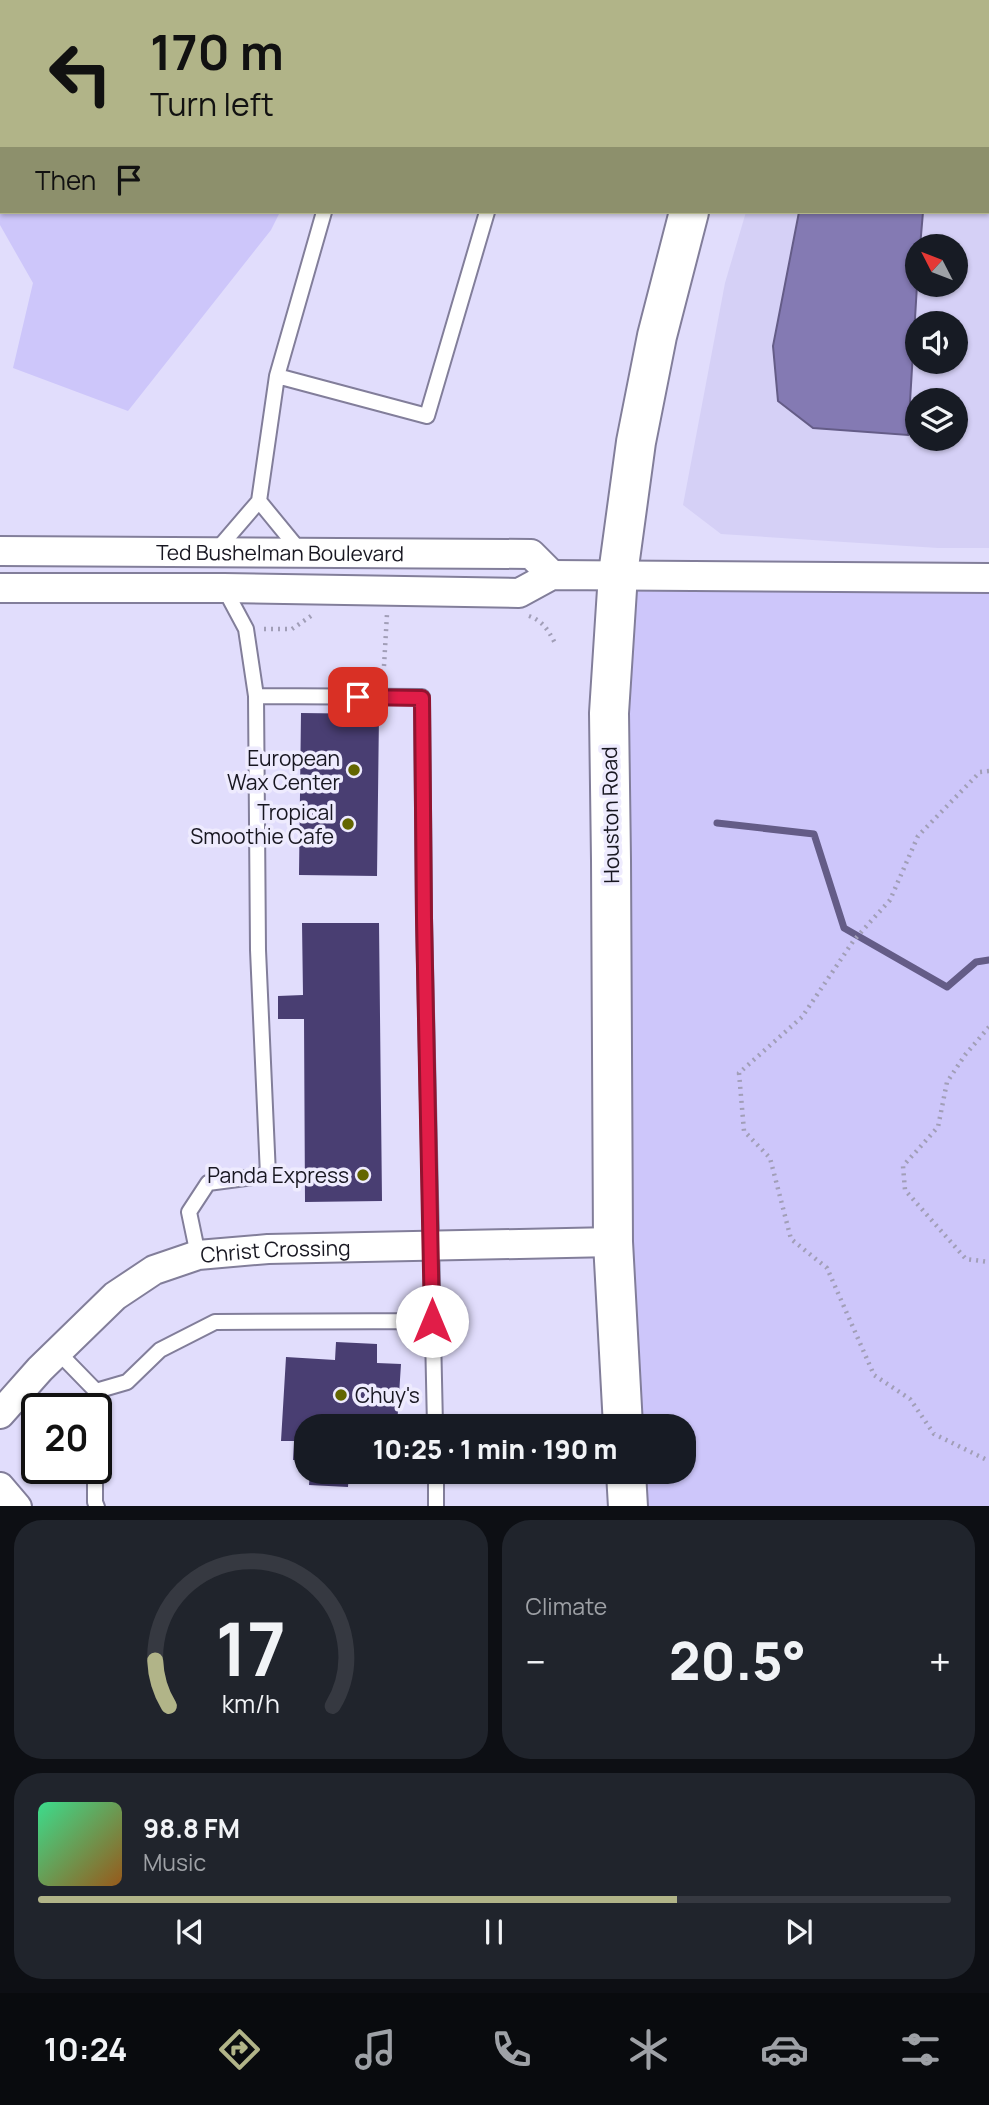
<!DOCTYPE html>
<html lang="en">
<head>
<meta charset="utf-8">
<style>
  :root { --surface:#171b24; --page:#20242c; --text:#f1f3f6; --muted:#9ea1a6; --line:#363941; --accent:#b1b488 }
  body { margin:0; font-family:Manrope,sans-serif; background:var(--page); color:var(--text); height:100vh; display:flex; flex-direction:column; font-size:26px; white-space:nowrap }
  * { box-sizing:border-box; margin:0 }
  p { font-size:23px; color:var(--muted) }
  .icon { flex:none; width:38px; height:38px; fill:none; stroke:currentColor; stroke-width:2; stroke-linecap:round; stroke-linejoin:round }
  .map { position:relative; height:1506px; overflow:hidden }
  .details { display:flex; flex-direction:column; gap:14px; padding:14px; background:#0d0f14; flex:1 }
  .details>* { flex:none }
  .hud { position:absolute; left:0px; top:0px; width:990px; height:214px; box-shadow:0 2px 5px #0004; background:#b1b488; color:#111; overflow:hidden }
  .needle { width:46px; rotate:312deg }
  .controls { position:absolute; left:905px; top:234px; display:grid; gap:14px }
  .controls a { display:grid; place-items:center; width:63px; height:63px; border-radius:50%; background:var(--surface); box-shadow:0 2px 5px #0004; font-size:35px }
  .speed { position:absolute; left:21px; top:1393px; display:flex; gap:14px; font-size:35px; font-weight:700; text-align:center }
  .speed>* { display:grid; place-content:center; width:91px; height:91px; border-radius:50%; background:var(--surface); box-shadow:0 2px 5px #0004; line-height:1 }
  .speed .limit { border:4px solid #111; border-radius:10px; background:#fff; color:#111 }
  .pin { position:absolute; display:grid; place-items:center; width:60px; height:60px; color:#fff; margin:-30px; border-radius:14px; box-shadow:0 4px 10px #0006 }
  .me { position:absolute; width:77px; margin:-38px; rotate:0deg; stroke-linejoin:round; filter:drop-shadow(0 0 5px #0008) }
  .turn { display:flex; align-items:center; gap:24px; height:147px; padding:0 35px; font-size:32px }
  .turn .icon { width:91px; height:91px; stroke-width:2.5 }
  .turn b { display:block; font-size:49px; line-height:60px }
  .then { display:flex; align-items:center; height:66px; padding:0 35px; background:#0003; gap:14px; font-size:26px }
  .big { font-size:52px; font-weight:800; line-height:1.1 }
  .details .card { flex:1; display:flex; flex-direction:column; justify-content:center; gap:10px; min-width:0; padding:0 24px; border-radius:28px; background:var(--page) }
  .details .dial { align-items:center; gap:0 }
  .dial svg { height:182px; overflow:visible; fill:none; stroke:var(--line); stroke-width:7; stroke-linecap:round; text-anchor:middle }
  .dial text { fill:var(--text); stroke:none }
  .song { display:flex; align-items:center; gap:21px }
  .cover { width:84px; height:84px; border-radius:10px; background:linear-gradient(135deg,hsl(150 70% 55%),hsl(30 70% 35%)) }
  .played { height:7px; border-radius:4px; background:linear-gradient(90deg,var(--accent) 70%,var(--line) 70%) }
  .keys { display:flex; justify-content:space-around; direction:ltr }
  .heat { display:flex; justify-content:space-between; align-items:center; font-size:38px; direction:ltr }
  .details .tiles { flex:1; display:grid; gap:14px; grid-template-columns:1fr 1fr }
  .card:last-child { grid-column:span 2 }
  .trip { position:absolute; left:294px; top:1414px; width:402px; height:70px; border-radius:28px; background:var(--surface); box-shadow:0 2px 5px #0004; font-weight:800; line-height:70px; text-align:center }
  .dock { display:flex; height:112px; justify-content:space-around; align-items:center; background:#090b0e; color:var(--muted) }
  .dock .icon { width:49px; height:49px }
  .dock .current { color:var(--accent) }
  .dock b { font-size:32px; color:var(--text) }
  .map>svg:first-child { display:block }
</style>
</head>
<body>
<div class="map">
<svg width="989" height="1507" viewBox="0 0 989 1507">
  <rect width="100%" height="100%" fill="#e1ddfc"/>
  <!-- built -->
  <path fill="#d5d0f6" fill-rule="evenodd" d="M807,0H989V548H938L721,534L683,505L725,283L746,212H989V2H807ZM917,247H956V285H917ZM917,324H956V362H917ZM917,401H956V439H917Z"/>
  <!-- green -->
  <path fill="#cdc6fa" d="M0,0H627V2H2V212H280L271,230L128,411L13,368L33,283L0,225Z
    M618,574L989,578V1506H628L626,1472H684V1426H623Z"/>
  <!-- water -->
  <path fill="#847ab3" stroke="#645c87" stroke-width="2" d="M799,212H923L920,247H917V285L908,435L813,428L778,401L773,346Z"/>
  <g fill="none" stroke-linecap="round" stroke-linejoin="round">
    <!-- stream -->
    <path stroke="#645c87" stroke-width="7" d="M717,823L814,834L844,928L947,987L976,962L989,960"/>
  </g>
  <!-- building -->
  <path fill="#493e72" d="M301,713L379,714L377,876L299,875Z
    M302,923H379L382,1201L305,1202L304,1019H278V996L303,995Z
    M336,1342L377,1344V1363L401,1364L397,1426H306V1460H293L294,1441H281L286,1357L335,1360Z
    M310,1472H349L348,1487L309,1485Z"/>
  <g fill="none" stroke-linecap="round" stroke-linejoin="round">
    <defs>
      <path id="lane" d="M277,376L427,416L487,212
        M259,501L300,551
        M216,551L259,501L277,376L324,212
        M256,696L422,697L424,918L435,1426
        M198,1255L189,1212L208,1183L268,1175L258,950L256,696L246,629L224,588
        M58,1352L96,1391
        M96,1409V1391L127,1382L160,1350L215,1322L432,1321
        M95,1468V1502L97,1507
        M436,1472V1507"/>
      <g id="street">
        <path id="s1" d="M0,551L531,554L552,575"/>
        <path d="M0,588H224L519,593L552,575L989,578"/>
        <path id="s2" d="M0,1414L40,1369L115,1296L154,1270L198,1255L268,1249L613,1242"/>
        <path d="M0,1487L17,1507"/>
      </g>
      <path id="primary" d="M747,2L748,0
        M623,1426L613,1242L611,860L609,713L618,574L636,442L657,336L689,212
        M626,1472L628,1507"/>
    </defs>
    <!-- lane casing -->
    <use href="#lane" stroke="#827e9a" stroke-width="18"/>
    <!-- street casing -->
    <use href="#street" stroke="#827e9a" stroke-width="32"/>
    <!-- primary casing -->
    <use href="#primary" stroke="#827e9a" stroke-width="42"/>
    <!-- path -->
    <path stroke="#a19eb7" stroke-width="4.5" stroke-dasharray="2 5" stroke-linecap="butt" d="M529,616C543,621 548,630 555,643
      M264,629H292L311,616
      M384,666L387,614
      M989,771L980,772L918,836L890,900L854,940L802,1017L739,1073L744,1131L770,1158L791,1239L827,1268L874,1375L910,1399L934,1434L989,1461
      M989,1027L965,1055L947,1082L938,1127L903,1166L905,1190L966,1259L989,1262"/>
    <!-- lane -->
    <use href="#lane" stroke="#fff" stroke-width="14"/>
    <!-- street -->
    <use href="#street" stroke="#fff" stroke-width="28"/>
    <!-- primary -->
    <use href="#primary" stroke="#fff" stroke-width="38"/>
  </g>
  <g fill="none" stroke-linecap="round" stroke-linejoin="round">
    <defs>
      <path id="route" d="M358,697L422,698L424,918L432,1321"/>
    </defs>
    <!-- route casing -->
    <use href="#route" stroke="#92132f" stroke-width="18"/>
    <!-- route -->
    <use href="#route" stroke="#e11d48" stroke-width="12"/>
  </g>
  <!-- markers -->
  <g fill="#636601" stroke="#eeebfe" stroke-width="2.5">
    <circle cx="354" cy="770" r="7"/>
    <circle cx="348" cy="824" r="7"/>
    <circle cx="363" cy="1175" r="7"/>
    <circle cx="341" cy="1395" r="7"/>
  </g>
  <g text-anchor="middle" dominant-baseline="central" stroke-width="7" stroke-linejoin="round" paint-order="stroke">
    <!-- street labels -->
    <g font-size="21" fill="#181721" stroke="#eeebfe">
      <text stroke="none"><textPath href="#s1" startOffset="280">Ted Bushelman Boulevard</textPath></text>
      <text transform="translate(610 815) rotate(-91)">Houston Road</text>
      <text stroke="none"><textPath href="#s2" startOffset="336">Christ Crossing</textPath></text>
    </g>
    <!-- poi labels -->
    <g font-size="21" fill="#181721" stroke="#eeebfe" text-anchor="end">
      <text x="340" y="758">European<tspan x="340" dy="24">Wax Center</tspan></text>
      <text x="334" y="812">Tropical<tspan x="334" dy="24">Smoothie Cafe</tspan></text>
      <text x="349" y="1175">Panda Express</text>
      <text x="355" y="1395" text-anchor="start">Chuy's</text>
    </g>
  </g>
</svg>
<div class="controls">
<a><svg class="needle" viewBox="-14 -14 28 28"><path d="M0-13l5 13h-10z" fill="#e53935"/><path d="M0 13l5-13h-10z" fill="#9ea1a6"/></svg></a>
<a><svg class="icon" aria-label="sound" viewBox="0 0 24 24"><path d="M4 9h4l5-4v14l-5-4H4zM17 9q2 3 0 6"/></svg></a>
<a><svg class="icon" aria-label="layers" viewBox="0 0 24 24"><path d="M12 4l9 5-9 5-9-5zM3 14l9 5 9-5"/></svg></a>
</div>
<div class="speed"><div class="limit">20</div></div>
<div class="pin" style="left:358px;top:697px;background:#d93025"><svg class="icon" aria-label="arrive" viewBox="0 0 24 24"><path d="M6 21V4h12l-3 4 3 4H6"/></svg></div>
<svg class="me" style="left:432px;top:1321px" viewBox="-20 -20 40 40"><circle r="19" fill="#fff"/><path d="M0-13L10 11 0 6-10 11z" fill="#e11d48"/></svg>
<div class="trip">10:25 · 1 min · 190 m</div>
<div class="hud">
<div class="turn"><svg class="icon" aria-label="left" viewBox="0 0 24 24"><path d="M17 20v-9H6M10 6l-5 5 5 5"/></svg><div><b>170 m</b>Turn left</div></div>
<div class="then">Then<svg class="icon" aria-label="arrive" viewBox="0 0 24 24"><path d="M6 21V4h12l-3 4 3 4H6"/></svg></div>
</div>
</div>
<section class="details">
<div class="tiles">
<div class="card dial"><svg viewBox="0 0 100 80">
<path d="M14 69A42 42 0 1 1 86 69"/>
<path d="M14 69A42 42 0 0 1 8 49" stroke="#b1b488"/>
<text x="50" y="56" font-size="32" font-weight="700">17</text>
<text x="50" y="72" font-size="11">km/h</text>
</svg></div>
<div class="card"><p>Climate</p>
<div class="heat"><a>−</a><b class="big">20.5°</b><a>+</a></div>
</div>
<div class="card">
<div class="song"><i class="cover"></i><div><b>98.8 FM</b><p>Music</p></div></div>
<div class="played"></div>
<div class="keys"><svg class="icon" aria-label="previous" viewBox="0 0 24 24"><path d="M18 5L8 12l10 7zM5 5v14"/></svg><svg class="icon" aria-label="pause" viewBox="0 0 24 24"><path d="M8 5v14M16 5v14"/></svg><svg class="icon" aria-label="next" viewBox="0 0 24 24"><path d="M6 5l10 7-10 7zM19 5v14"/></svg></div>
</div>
</div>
</section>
<nav class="dock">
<b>10:24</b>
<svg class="icon current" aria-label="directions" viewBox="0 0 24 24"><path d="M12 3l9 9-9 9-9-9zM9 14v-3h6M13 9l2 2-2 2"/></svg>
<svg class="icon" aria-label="music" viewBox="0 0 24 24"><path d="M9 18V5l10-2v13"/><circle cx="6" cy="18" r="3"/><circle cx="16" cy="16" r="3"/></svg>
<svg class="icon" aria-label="phone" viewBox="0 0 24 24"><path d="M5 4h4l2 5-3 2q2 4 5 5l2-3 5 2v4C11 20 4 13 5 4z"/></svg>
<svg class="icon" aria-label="climate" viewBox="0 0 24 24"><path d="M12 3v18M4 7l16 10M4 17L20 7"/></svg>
<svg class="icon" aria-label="car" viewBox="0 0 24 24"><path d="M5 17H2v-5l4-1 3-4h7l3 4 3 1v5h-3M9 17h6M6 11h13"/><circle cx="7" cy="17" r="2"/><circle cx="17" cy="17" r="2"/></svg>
<svg class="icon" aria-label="filters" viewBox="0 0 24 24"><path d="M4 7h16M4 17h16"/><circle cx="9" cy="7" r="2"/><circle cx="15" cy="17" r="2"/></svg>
</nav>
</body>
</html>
